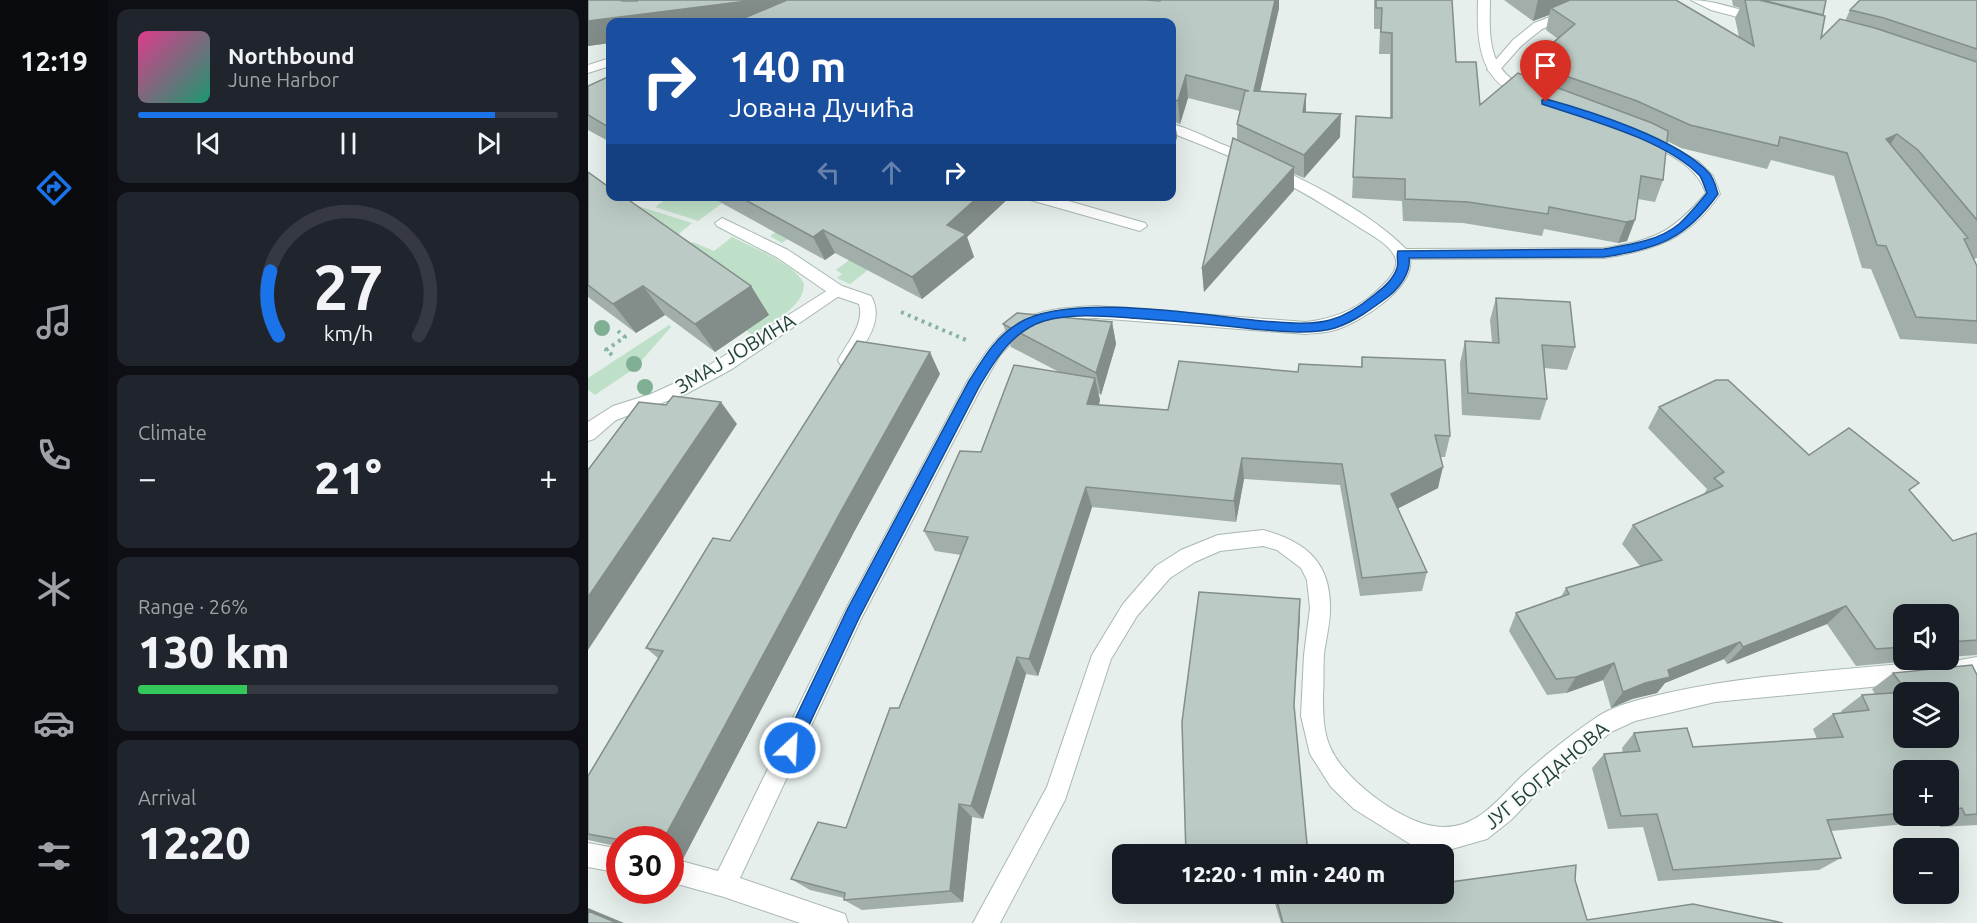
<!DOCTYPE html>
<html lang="en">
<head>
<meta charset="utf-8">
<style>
  :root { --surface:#171b24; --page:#20242c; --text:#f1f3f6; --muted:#9ea1a6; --line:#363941; --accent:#1a73e8 }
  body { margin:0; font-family:Ubuntu,sans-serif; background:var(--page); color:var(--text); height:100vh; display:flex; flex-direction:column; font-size:22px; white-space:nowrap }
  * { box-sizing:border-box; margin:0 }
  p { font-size:20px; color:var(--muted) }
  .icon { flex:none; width:33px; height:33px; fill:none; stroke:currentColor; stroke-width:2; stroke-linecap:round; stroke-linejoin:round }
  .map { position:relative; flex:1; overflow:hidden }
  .side { display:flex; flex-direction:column; gap:9px; padding:9px; background:#0d0f14; width:480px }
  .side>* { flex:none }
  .top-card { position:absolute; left:18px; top:18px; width:570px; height:183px; border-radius:12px; box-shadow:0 6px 24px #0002; background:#1a4fa0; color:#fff; overflow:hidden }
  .fabs { position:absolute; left:1305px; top:604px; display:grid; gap:12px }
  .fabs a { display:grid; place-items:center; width:66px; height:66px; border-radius:12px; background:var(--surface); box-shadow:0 6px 24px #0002; font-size:30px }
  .speed { position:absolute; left:18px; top:826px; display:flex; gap:12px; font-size:30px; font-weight:700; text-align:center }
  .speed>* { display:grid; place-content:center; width:78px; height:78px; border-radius:50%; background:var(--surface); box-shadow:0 6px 24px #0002; line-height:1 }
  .speed .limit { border:9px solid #d22; background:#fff; color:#111 }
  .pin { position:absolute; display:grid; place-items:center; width:51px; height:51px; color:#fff; margin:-62px -26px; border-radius:50% 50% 50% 0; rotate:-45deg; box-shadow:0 0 6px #0007 }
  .pin .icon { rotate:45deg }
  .me { position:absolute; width:66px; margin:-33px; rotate:25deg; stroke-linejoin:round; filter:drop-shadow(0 0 4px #0008) }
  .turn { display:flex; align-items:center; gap:21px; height:126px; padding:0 24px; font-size:27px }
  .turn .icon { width:78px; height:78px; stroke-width:2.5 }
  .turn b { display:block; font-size:42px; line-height:51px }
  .lanes { display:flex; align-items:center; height:57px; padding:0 24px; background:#0003; justify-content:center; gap:30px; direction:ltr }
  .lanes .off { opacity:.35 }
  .big { font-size:45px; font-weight:800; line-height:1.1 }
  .side .widget { flex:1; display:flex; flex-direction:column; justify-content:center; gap:9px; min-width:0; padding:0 21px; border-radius:12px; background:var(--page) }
  .side .dial { align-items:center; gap:0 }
  .dial svg { height:156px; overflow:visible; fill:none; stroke:var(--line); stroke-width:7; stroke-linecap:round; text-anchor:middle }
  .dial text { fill:var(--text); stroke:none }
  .song { display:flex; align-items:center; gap:18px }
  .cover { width:72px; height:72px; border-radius:9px; background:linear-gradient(135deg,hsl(330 70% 55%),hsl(160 70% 35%)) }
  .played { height:6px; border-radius:3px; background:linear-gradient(90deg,var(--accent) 85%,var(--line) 85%) }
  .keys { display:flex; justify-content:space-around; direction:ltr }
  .heat { display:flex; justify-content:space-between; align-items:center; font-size:33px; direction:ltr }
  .charge { height:9px; border-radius:4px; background:linear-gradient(90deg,#34c759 26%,var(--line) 0) }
  .trip { position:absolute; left:524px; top:844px; width:342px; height:60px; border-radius:12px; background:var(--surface); box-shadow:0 6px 24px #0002; font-weight:800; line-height:60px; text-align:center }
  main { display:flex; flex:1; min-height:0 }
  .tabs { display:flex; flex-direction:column; width:108px; justify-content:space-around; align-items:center; background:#090b0e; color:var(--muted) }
  .tabs .icon { width:42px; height:42px }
  .tabs .selected { color:var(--accent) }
  .tabs b { font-size:27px; color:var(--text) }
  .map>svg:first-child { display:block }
</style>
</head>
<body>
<main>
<nav class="tabs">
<b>12:19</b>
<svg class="icon selected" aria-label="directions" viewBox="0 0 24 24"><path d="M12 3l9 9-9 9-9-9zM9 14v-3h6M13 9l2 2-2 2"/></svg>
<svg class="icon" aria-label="music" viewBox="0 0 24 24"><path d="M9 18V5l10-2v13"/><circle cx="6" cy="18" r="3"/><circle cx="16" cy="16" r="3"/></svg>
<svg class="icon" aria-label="phone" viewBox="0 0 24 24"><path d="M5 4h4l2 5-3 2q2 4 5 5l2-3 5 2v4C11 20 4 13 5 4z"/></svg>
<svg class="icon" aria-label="climate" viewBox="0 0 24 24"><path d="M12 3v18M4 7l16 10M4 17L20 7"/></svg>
<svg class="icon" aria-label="car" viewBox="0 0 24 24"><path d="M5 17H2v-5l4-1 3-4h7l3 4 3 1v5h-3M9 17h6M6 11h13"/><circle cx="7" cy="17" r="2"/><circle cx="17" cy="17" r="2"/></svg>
<svg class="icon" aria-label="filters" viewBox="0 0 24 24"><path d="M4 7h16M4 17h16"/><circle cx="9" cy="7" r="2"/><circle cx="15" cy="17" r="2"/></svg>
</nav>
<section class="side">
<div class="widget">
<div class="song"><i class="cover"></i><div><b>Northbound</b><p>June Harbor</p></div></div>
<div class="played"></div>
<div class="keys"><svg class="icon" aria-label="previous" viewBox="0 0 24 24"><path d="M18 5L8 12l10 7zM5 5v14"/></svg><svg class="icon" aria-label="pause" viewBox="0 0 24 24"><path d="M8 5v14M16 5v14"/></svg><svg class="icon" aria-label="next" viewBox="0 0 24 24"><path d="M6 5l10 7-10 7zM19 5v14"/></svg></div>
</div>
<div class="widget dial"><svg viewBox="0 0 100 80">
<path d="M14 69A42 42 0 1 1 86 69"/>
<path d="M14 69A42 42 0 0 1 10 36" stroke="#1a73e8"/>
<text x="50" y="56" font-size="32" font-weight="700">27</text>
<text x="50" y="72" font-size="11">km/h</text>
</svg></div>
<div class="widget"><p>Climate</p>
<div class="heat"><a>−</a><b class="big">21°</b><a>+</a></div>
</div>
<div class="widget"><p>Range · 26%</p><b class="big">130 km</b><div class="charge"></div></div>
<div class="widget"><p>Arrival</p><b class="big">12:20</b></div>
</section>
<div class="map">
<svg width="1389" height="923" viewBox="0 0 1389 923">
  <rect width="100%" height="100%" fill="#e6efeb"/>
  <!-- green -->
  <path fill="#bfe0c8" d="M18,196L104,223L86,238Z
    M233,196L319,240L262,284L249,278L254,274L248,270L289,239L239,211L194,243L182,236L232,202Z
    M81,197H130L137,201L110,221L67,207Z
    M144,237C163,247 208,264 216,284C216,308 182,323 164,335L158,330L181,315L78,259L105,242L126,251Z
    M81,325L83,327L47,368L7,395L0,390V378Z"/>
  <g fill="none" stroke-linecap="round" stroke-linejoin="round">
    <defs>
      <path id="service" d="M1007,0H1024L954,29L933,46L909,73L905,74L899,70L925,40L946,23Z
        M134,218L200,250L254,286L283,296C297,320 277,343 264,364L258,366L252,364L250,360C259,343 277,324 271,304L242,294L190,258L129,226L127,223Z"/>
      <path id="minor" d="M890,0H902C901,43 900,72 944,91L945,94L944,97C935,99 928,94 921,90C889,73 889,32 890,0Z
        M1103,0C1127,0 1153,11 1176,16L1178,19L1172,23L1123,10Z
        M584,124C600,128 616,136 631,143C691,167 772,203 818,249L1016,248C1067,240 1084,233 1118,193C1108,164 1079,153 1053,140L1051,137L1053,134L1058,133L1111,162L1125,176L1132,194C1101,239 1068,250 1016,258L822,259C827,288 771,323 747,330C737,333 727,333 718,334L508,318L476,319L459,322L429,337L412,355L393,388L273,619L152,878L248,911L257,914L260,923H212L136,897L82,882V858L130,871L259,607L380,380C417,319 437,309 508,306L718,322C747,319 774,307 794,286C802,278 813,267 806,255C798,241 779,233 766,224C735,204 702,184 668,168C640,155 611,144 584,133Z
        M437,196H463L557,223L559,226L552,231L439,199Z
        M248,285L254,286L256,290L254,294L144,369L98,394L28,420L6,439L0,441V422L25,406L63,394L109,373Z
        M675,530C717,541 743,562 742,609C742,624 738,639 736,654C735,668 736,682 735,695C735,713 735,733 743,749C758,782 820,828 856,827C891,827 911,798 934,776C956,756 981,736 1006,719C1027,704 1054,699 1079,693C1159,675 1242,671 1324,663L1331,666L1334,673L1331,680L1324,683L1127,702L1047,721L1023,732L951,791L923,820L899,839L857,851L827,847L766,809L743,787L722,754L713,716L716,655L722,608L719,580L713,568L689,550L675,546L632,551L607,562L582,578L549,616L523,659L477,800L412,923H385L459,787L504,655L535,604L568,566L593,550L630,535Z
        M1389,657V677L1361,680L1354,677L1351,670L1354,663Z
        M0,843L32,849V873L0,867Z"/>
      <path id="tertiary" d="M22,58V66L0,73V65Z"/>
    </defs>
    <!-- service casing -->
    <use href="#service" stroke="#a8b8b2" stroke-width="2"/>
    <!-- minor casing -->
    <use href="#minor" stroke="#a8b8b2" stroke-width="2"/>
    <!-- tertiary casing -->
    <use href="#tertiary" stroke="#a8b8b2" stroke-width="2"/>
    <!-- path -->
    <path stroke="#86b3a5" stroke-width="4" stroke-dasharray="3 4.5" stroke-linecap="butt" d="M313,312L378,340
      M24,355L18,350L37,337L30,331"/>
    <!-- service -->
    <use href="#service" fill="#fff" fill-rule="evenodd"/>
    <!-- minor -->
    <use href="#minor" fill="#fff" fill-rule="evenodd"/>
    <!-- tertiary -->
    <use href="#tertiary" fill="#fff" fill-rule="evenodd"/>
  </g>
  <!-- trees -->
  <g fill="#80af93">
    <circle cx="14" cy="328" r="8"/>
    <circle cx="46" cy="364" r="8"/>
    <circle cx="57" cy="387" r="8"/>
  </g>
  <!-- wall -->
  <path fill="#a1aea9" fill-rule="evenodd" d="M0,0H561L691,8L672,91L718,112L752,137L716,178L706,174V190L616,292L614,269L649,140V124L652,111L600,98L592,124L587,122L589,137L584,155V22H22V43L0,46Z
    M786,0H864L868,62L892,105L938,76L941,63L970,39L958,30L961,15L945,21L916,0H1088L1151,37L1147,18L1152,8L1145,6L1144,0H1238L1235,15L1233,38L1257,21L1262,10L1389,0V258L1386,259L1389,321V344L1312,339L1283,269L1274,268L1246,176L1183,160L1179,169L1093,148L1079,141L1075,180L1067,202L1050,199L1039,241L1030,243L956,229L954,236L875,223L815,221L814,201L764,198L768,116L802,118V54H791L792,29H786Z
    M22,76V142L0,130V86Z
    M0,172L163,286L181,315L127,352L77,315L48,333L0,297Z
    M121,196H423L379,237L386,257L334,299L247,253L237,260Z
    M908,298L987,347L979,370L956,368L959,399L952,420L874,415L872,363L877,341L904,342L902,320Z
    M524,322L528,344L513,395L510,393L512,400L511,405L580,410L710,372L773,367L774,357L862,436L857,457H853L850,488L809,509L839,572L834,591L772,596L752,485L656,479L648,522L504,507L450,676L438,674L395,819L384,817L375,902L274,910L256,900V898L222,890L203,879L258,828L311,708L373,555L347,551L336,531L393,452L471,372L423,347L415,324Z
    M352,374L266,532L95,859L82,857V840H32V847L0,840V776L70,658L58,648L142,541Z
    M1071,407L1221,455L1322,492L1365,541L1389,533V655L1360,657V615H1316V660H1333L1268,666L1239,624L1139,664L1136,659L1077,683L1069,693L1044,699L1023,708L1015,680L978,693L959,695L921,631L928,613L973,597L978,588L1052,566L1034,544L1045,525L1116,494L1119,489L1060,428Z
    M1305,673L1389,675V825L1352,827L1349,821L1243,831L1253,858L1231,870L1070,881L1055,827L1020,829L1004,768L1016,754L1035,753L1034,748L1046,733L1105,747L1229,739L1225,729L1245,714L1254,713L1253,711L1274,695L1287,694L1284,689ZM1316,771H1360V816H1316Z
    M987,880L999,920L1195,923H693L684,894H855Z"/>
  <!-- shaded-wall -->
  <path fill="#838d89" d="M167,0H212L177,22H22V43L0,46V21Z
    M687,0H691V8L667,114L666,91Z
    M950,0H1001L963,8L961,15L945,21Z
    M598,75L600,98L592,124L590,101Z
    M718,94V118L715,112Z
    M584,112V120L586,114L589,137L584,155Z
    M753,114L752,137L716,178V155Z
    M1309,134L1295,156L1298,139Z
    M706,167V190L616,292L614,269Z
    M391,196H423L379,237L386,257L334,299L324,277L359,225Z
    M1047,220L1039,241L1030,243L1038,222Z
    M235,230L247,253L237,260L225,237Z
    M55,286L77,315L48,333L25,304Z
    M163,286L181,315L127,352L107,324Z
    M524,322L528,344L513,395L508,373Z
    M342,352L352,374L266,532L95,859L82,853V840H75L252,513Z
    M507,378L512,400L505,425L499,404Z
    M133,402L149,424L0,650V597Z
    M654,458L656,479L648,522L646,501Z
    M855,467L850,488L799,514L803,494Z
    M498,487L504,507L450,676L441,659Z
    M712,599V617L705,720L706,705Z
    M1258,606L1239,624L1139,664L1155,647Z
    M1152,642L1136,659L1077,683L1069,693L1044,699L1023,708L1035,692L1080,670Z
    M429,657L438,674L395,819L383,806Z
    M1026,663L1015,680L978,693L988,677Z
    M371,804L384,817L375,902L362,891Z
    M0,908L36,923H29L0,911Z"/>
  <!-- building -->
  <path fill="#bbcac4" stroke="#838d89" stroke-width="1.5" fill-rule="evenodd" d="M0,0H32L35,1H49V0H167L0,21Z
    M199,0H558L572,1V0H687L666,91L718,94L715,112L753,114L716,155L649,124L657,91H661L598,75L590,101L584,99V22H147Z
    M788,0H864L868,62H888L892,105L930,73L1064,123L1080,131L1075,180L1053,176L1047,220L1038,222L961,207L960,214L880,202L817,199V179L765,177L768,116L804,118V33L793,32L794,8H788Z
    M982,0H1088L1166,46L1157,0H1171L1237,16L1233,38L1252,19L1287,28L1389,62V220L1330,150L1309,134L1298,139L1380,238L1376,239L1389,266V321L1328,317L1298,246L1289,245L1259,153L1192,137L1190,146L1102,125L1049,101L941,63L987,24L963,8Z
    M1174,0H1238L1235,15Z
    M1272,0H1389V49L1296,18L1262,10Z
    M22,76V128L0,115V86Z
    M584,113L586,114L584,123Z
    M645,138L706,167L614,269Z
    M0,172L22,188V196H35L163,286L107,324L55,286L25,304L0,285Z
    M150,196H391L359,225L378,234L324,277L235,230L225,237Z
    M908,298L982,302L987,347L954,345L959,399L880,393L877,341L911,343Z
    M429,313L524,322L508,373L415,324Z
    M269,341L342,352L252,513L75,840H33L0,834V776L75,651L58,648L125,538L142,541Z
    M774,357L857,360L862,436L847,435L855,467L803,494L839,572L774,578L754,464L654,458L646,501L498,487L441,659L429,657L383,806L371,804L362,891L256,900L257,893L203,879L230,822L258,828L302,708H311L380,537L336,531L372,451L393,452L426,365L507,378L499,404L580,410L591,361L710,372L711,364L774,367Z
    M1128,380H1140L1221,455L1261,428L1331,483L1321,490L1365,541L1389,533V640L1360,642V615H1316V647L1288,649L1258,606L1155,647L1152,642L1080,670L1082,677L1057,683L1035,692L1026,663L988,677L968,679L928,613L981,594L978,588L1074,560L1045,525L1135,486L1126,478L1136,472L1071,407Z
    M85,396L133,402L0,597V470L51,402L78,405Z
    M611,592L712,599L706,705L720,855H598L594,722Z
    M1384,665L1389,675V814L1377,815L1374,808L1360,810V771H1316V813L1239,820L1253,858L1085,870L1069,814L1033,816L1016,754L1052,751L1046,733L1099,728L1105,747L1255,737L1245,714L1281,710L1274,695L1319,692L1305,673ZM1316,693H1360V738H1316Z
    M781,851L782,855H769Z
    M988,865L987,880L999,920L1105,904L1195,923H695L687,894H855V883Z
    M0,911L29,923H0Z"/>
  <!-- route -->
  <path fill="#1a73e8" stroke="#114b97" stroke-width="1.5" d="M958,99C1002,111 1090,139 1121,173C1126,178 1128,188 1130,194C1098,239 1069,249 1016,257L821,258C823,272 812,287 801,296C785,308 766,322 747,328C724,335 688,331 665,329C624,324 583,321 543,318C515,316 484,313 456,321C424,331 407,360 391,387L271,618L208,753L202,756L196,753L193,748L196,742L260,608L381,381C395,359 407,337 431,323C479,293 608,314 665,320C686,322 722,326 742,320C757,316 774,305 786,295C795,288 805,280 809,268C811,263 808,257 810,251L1016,249C1040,245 1071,241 1091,224C1101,215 1110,204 1119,193C1117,188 1115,181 1112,176C1078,140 1001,120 954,104V100Z"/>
  <g text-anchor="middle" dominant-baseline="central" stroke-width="4.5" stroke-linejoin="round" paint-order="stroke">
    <!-- street labels -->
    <g font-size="20" fill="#24423a" stroke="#f7fbf9">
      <text transform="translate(147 353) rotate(-31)">ЗМАЈ ЈОВИНА</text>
      <text transform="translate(958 775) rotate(-40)">ЈУГ БОГДАНОВА</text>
    </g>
  </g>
</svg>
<div class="fabs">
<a><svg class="icon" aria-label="sound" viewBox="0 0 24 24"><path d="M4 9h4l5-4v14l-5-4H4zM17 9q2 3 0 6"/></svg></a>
<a><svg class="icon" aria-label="layers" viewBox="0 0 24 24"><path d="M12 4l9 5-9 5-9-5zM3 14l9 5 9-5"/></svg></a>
<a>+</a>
<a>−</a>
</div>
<div class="speed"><div class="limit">30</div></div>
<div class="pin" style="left:958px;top:102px;background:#d93025"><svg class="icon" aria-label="arrive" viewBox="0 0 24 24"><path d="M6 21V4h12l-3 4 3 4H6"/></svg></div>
<svg class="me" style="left:202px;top:748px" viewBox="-20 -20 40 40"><circle r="17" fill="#1a73e8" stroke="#fff" stroke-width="3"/><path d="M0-11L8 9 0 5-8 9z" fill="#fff"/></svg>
<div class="trip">12:20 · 1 min · 240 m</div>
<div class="top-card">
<div class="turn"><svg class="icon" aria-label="right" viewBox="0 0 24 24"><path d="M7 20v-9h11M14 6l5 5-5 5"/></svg><div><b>140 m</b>Јована Дучића</div></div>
<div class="lanes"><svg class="icon off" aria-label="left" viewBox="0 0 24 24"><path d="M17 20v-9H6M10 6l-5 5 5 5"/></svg><svg class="icon off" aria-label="ahead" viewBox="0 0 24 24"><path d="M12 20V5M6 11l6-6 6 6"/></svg><svg class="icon" aria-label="right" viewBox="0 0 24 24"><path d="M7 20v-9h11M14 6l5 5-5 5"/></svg></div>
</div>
</div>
</main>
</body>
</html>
